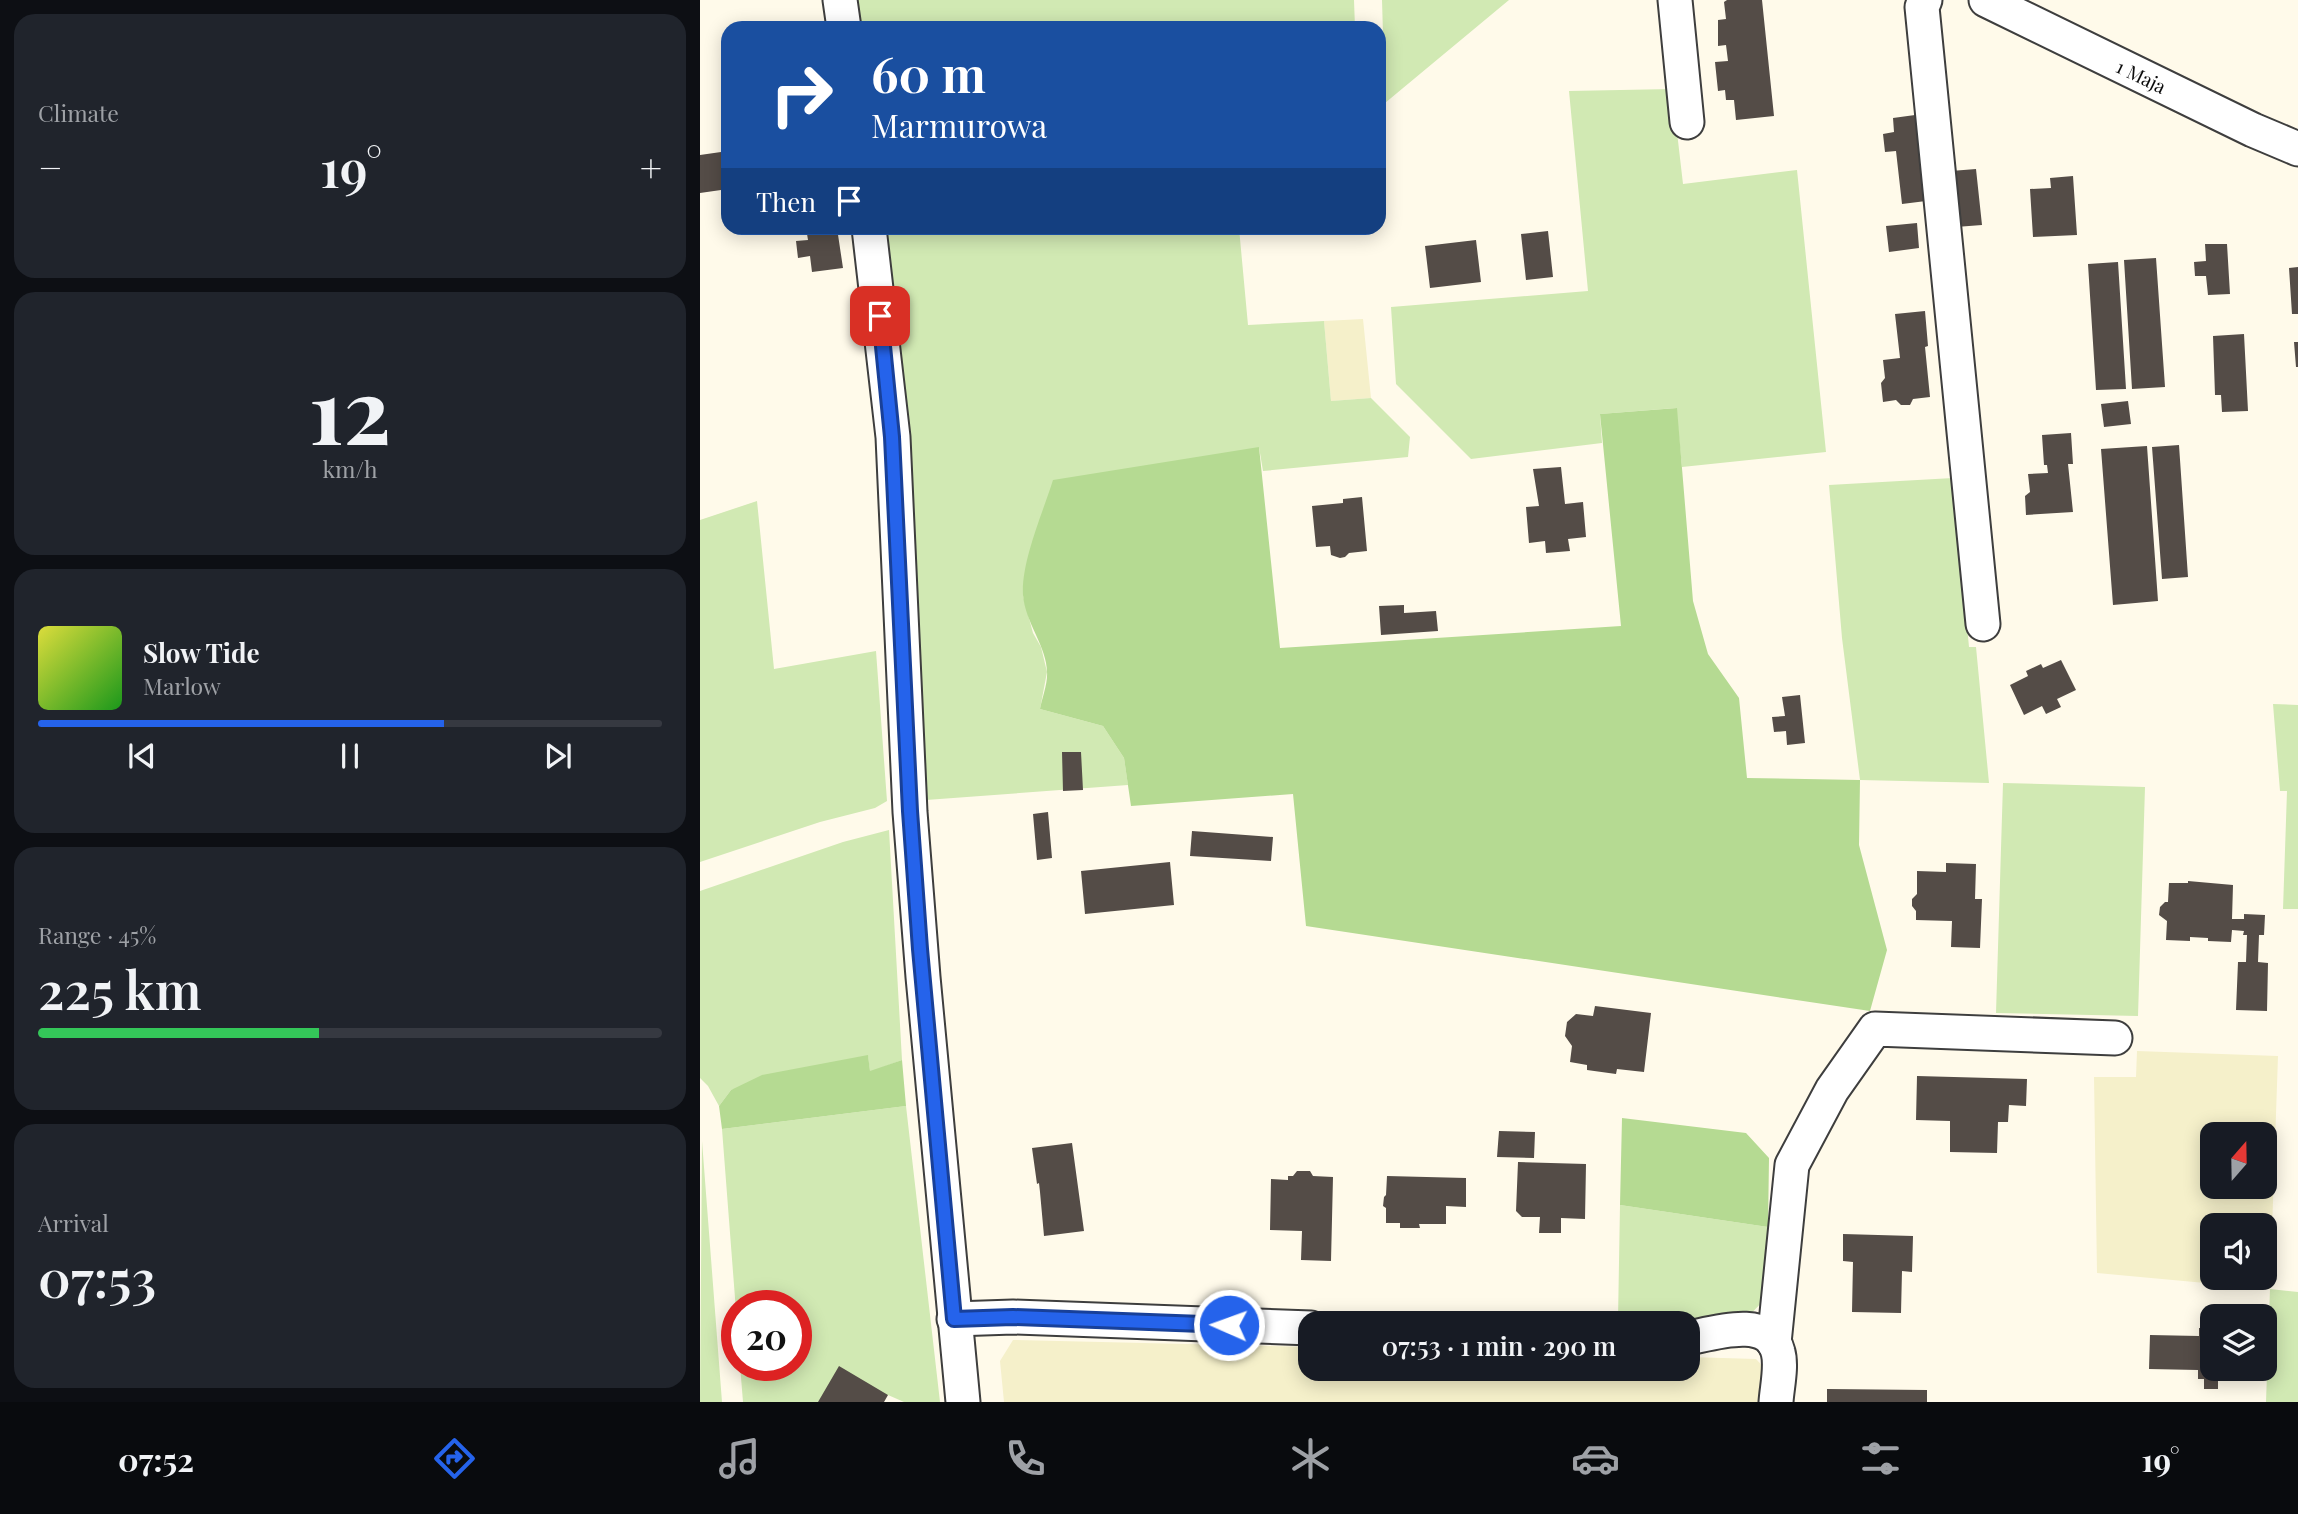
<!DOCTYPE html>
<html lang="en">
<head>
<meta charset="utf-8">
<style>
  :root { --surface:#171b24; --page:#20242c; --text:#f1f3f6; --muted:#9ea1a6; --line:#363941; --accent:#2563eb }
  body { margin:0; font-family:"Playfair Display",serif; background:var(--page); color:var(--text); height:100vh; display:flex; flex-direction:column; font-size:26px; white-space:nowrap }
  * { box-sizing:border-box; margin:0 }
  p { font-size:23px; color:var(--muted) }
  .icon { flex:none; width:38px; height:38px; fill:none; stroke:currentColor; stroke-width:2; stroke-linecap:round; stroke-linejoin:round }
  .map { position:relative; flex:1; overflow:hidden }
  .panel { display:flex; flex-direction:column; gap:14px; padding:14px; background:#0d0f14; width:700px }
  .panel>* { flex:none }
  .top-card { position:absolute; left:21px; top:21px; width:665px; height:214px; border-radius:21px; box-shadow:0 4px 18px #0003; background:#1a4fa0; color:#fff; overflow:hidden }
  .needle { width:46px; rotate:20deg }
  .buttons { position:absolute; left:1500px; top:1122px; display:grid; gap:14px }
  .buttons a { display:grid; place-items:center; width:77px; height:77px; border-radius:14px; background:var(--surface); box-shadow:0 4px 18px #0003; font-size:35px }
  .speed { position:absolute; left:21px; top:1290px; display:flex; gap:14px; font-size:35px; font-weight:700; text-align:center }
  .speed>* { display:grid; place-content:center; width:91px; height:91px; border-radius:50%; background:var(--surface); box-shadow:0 4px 18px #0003; line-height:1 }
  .speed .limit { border:10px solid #d22; background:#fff; color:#111 }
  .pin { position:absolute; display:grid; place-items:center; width:60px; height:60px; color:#fff; margin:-30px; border-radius:14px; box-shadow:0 4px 10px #0006 }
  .me { position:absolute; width:77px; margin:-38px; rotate:272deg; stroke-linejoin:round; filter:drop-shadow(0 0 5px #0008) }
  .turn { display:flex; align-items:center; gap:24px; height:147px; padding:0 35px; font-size:32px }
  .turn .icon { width:91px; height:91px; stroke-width:2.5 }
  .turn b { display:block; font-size:49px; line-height:60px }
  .then { display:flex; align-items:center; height:66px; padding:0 35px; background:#0003; gap:14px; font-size:26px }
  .big { font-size:52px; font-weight:600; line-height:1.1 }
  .panel .tile { flex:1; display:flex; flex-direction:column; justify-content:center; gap:10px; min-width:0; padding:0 24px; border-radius:21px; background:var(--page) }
  .panel .dial { align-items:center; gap:0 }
  .dial b { font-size:91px; line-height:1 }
  .song { display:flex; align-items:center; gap:21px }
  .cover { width:84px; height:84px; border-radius:10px; background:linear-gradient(135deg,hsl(60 70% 55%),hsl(120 70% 35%)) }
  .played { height:7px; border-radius:4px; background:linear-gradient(90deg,var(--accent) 65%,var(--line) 65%) }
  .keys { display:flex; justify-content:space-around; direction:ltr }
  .heat { display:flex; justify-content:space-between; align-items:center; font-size:38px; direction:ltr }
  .charge { height:10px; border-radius:5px; background:linear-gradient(90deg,#34c759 45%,var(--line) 0) }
  .trip { position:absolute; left:598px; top:1311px; width:402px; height:70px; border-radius:21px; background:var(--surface); box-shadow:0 4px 18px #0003; font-weight:600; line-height:70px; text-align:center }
  .menu { display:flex; height:112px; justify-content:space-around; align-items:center; background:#090b0e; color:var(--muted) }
  .menu .icon { width:49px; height:49px }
  .menu .selected { color:var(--accent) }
  .menu b { font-size:32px; color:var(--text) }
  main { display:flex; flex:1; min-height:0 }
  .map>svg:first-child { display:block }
</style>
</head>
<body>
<main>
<section class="panel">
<div class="tile"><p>Climate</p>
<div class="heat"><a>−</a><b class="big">19°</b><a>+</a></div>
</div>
<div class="tile dial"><b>12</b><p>km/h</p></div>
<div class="tile">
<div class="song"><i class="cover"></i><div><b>Slow Tide</b><p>Marlow</p></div></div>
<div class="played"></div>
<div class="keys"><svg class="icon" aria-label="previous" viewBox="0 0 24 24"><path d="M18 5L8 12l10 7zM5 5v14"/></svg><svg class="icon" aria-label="pause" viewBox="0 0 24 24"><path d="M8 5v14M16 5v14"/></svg><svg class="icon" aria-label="next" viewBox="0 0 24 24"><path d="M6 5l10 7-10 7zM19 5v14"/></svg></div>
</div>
<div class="tile"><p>Range · 45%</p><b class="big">225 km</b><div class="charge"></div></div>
<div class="tile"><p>Arrival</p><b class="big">07:53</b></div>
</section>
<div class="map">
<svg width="1598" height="1402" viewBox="0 0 1598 1402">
  <rect width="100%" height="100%" fill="#fffaea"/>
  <!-- farmland -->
  <path fill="#f5f0ca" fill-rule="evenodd" d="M663,319L671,398L631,401L624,321Z
    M1437,1051L1578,1056L1570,1289L1397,1273L1394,1077H1436ZM1512,1134H1564V1186H1512ZM1512,1225H1564V1278H1512Z
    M313,1340L611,1347V1368H989V1357L1056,1359L1072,1376L1069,1402H304L300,1361Z"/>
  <!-- green -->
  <path fill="#d1e9b3" d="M155,0H654L655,28H158Z
    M682,0H809L685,103Z
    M972,89L983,184L1097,170L1126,452L982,467L976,408L900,414L902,443L771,459L696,384L691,307L888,291L869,91Z
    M184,228H539L548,325L624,321L631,401L671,398L710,437L708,457L563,471L559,447L323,596L333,633L341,647L347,672L340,709L403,726L424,758L428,785L226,800L214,505Z
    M1253,478L1269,647H1276L1289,783L1160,780L1142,638L1129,485Z
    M57,501L74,669L176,651L187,801L175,808L120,822L0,862V520Z
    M1573,704L1598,705V909H1583L1587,791H1580Z
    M1303,783L1445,787L1438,1016L1296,1013Z
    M189,830L202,1060L170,1072L168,1056L31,1090L19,1106L8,1086L0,1078V891L143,842Z
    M206,1106L240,1402H204L188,1395L118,1402H43L40,1365H96V1306H37V1324L22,1129Z
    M2,1141L22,1402H0Z
    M920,1205L1068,1227L1066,1298L1043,1322L918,1320Z
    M1570,1289L1598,1292V1402H1566Z"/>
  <!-- forest -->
  <path fill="#b5da92" d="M977,408L993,601L1008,654L1039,698L1047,778L1160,780L1159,845L1187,950L1170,1011L606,926L593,794L431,806L424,758L403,726L340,709C342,698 348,683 347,672C347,647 325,622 323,595C321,562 343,512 353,480L559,447L580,648L921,626L900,414Z
    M168,1055L170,1071L202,1060L206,1106L22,1129L19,1106L31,1090L62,1075Z
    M922,1118L1046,1133L1069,1158L1068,1227L920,1205Z"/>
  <!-- building -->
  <path fill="#544c47" d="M1027,0H1062L1074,116L1036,120L1034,100H1026L1025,90L1018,91L1015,62L1028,61L1026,45L1018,46V20L1026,19L1024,2Z
    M1215,115L1226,201L1202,204L1196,151L1185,152L1183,134L1194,132L1193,118Z
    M28,151V189L0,193V155Z
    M1276,169L1282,225L1256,227L1251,171Z
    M1373,176L1377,235L1333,237L1330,189L1351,188L1350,178Z
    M1217,223L1219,248L1189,252L1186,226Z
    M106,228H137L143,268L112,272L110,256L98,258L96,241L108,240Z
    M848,231L853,277L826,280L821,234Z
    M776,240L781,282L730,288L725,246Z
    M1505,244H1527L1530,294L1508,295L1506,276H1495L1494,262L1506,261Z
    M1456,258L1465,387L1432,389L1424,260Z
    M1418,262L1426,389L1396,390L1388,264Z
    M1598,267V314H1592L1589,268Z
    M1225,311L1228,346L1225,347L1230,397L1213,399L1210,405H1201L1196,400L1183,402L1181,383L1185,378L1183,360L1200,358L1195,314Z
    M1544,334L1548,411L1522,412L1521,395H1515L1513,336Z
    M1594,342H1598V367H1596Z
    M1428,401L1431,424L1404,427L1401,404Z
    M1371,433L1373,464H1368L1373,512L1326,515L1325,496L1330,492L1328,474L1348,473L1347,465H1344L1342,435Z
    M1479,445L1488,577L1462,579L1452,447Z
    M1447,446L1458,601L1413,605L1401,449Z
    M861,467L865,504L883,502L886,537L868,539L870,551L846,553L845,541L829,543L826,507L839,506L833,469Z
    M662,497L667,551L649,553L645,557L640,558L631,555L630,546L616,547L612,506L643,503V499Z
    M704,605V613L736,611L738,631L681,635L679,606Z
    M1361,660L1376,690L1357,699L1361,707L1346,714L1342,706L1324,715L1310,685L1328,676L1326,671L1341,664L1343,668Z
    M1100,695L1105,743L1087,745L1086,731L1074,732L1072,717L1085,716L1082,697Z
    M362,752H381L383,790L363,791Z
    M348,812L352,858L337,860L333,814Z
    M492,831L573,837L571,861L490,856Z
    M470,862L474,905L385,914L381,871Z
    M1246,863L1276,864L1275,899H1282L1280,948L1251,947L1252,921L1216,920V911L1212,906V899L1217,894V871L1246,872Z
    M1488,881L1533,885L1532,919H1544V914L1565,915L1564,935H1559L1558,962L1568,963L1567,1011L1536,1010L1538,962H1546L1547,935H1543L1544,931L1532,930L1531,942L1508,941V938L1490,937V941L1466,940L1467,921L1459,915L1460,907L1465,902H1468L1469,883H1488Z
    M895,1006L951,1013L944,1072L917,1069L916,1074L887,1070V1065L870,1062L872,1046L865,1036L867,1022L876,1014L893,1016Z
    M1217,1076L1327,1079L1326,1106L1309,1105L1308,1122H1298L1297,1153L1250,1152V1121L1216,1120Z
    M799,1131L835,1132L834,1158L797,1157Z
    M372,1143L384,1231L344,1236L340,1192L339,1183L337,1184L332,1148Z
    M818,1162L886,1164L885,1219L861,1218V1233H839L840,1217H822L816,1211Z
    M597,1171H610L613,1176L633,1177L631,1261L601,1260L602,1231L570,1230L571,1179L588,1180V1176H593Z
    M687,1176L766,1178V1207L746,1206V1224H719L720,1228H700V1223H686V1208L683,1206L684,1197L686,1195Z
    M1143,1234L1213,1236L1212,1272L1202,1271L1201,1313L1152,1312L1153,1262L1143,1261Z
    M1499,1328H1512V1368H1537V1380H1518V1389H1504V1379H1498V1370L1449,1369L1450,1335L1499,1336Z
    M139,1366L188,1395L184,1402H118Z
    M1127,1389L1227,1390V1402H1127Z"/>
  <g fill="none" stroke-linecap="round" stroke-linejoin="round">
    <defs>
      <g id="minor">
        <path d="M140,0L144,28"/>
        <path d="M975,0L987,122"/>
        <path d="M1225,0L1222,7L1283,624"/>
        <path id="s1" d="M1286,0L1553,130L1598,149"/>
        <path d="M169,228L193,437L210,812L223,977L263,1402"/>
        <path d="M254,1319L313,1317L611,1328"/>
        <path d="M989,1338C1014,1333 1069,1315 1078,1352C1082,1366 1077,1387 1076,1402"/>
        <path d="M1074,1343L1092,1165L1132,1090L1175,1029L1415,1038"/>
      </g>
    </defs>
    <!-- minor casing -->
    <use href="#minor" stroke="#3e3e3e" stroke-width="37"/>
    <!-- minor -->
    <use href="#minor" stroke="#fff" stroke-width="33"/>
  </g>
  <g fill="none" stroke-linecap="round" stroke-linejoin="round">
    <defs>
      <path id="route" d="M180,316L192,437L210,811L220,949L254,1319L313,1317L529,1325"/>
    </defs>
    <!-- route casing -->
    <use href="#route" stroke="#184099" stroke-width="18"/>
    <!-- route -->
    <use href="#route" stroke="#2563eb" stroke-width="12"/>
  </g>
  <g text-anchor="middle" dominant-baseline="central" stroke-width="7" stroke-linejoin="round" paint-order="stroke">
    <!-- street labels -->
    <g font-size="19" fill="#0b0b0b" stroke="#fff">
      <text stroke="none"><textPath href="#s1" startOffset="173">1 Maja</textPath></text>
    </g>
  </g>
</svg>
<div class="buttons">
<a><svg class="needle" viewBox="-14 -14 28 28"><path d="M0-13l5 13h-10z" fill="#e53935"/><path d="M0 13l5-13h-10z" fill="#9ea1a6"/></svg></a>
<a><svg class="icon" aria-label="sound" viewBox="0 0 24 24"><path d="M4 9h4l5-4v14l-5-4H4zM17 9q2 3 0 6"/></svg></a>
<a><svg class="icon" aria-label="layers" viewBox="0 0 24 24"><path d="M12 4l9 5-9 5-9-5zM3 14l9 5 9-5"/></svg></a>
</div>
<div class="speed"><div class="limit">20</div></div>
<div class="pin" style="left:180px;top:316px;background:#d93025"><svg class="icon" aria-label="arrive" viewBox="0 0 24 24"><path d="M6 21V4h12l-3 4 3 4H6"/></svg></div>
<svg class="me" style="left:529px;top:1325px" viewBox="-20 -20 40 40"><circle r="17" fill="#2563eb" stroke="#fff" stroke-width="3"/><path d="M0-11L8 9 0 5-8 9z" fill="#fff"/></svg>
<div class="trip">07:53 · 1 min · 290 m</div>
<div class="top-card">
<div class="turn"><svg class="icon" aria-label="right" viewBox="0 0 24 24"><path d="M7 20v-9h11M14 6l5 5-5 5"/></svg><div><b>60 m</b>Marmurowa</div></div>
<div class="then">Then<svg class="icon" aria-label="arrive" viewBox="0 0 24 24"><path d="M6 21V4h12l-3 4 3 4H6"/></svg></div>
</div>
</div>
</main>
<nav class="menu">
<b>07:52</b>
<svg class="icon selected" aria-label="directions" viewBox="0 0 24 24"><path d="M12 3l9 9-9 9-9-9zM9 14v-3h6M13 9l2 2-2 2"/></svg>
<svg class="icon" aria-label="music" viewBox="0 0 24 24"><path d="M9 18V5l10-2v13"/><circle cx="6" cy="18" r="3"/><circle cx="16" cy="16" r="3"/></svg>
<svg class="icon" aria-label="phone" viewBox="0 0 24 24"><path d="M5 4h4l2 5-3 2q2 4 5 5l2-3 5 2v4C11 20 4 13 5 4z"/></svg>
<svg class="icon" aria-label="climate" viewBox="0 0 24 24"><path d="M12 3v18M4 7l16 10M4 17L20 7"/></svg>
<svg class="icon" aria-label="car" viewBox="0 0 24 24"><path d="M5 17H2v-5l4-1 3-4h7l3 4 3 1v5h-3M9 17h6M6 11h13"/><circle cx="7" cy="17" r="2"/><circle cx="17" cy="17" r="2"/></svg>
<svg class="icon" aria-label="filters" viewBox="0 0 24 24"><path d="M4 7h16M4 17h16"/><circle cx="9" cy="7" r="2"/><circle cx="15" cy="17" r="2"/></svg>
<b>19°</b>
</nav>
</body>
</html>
